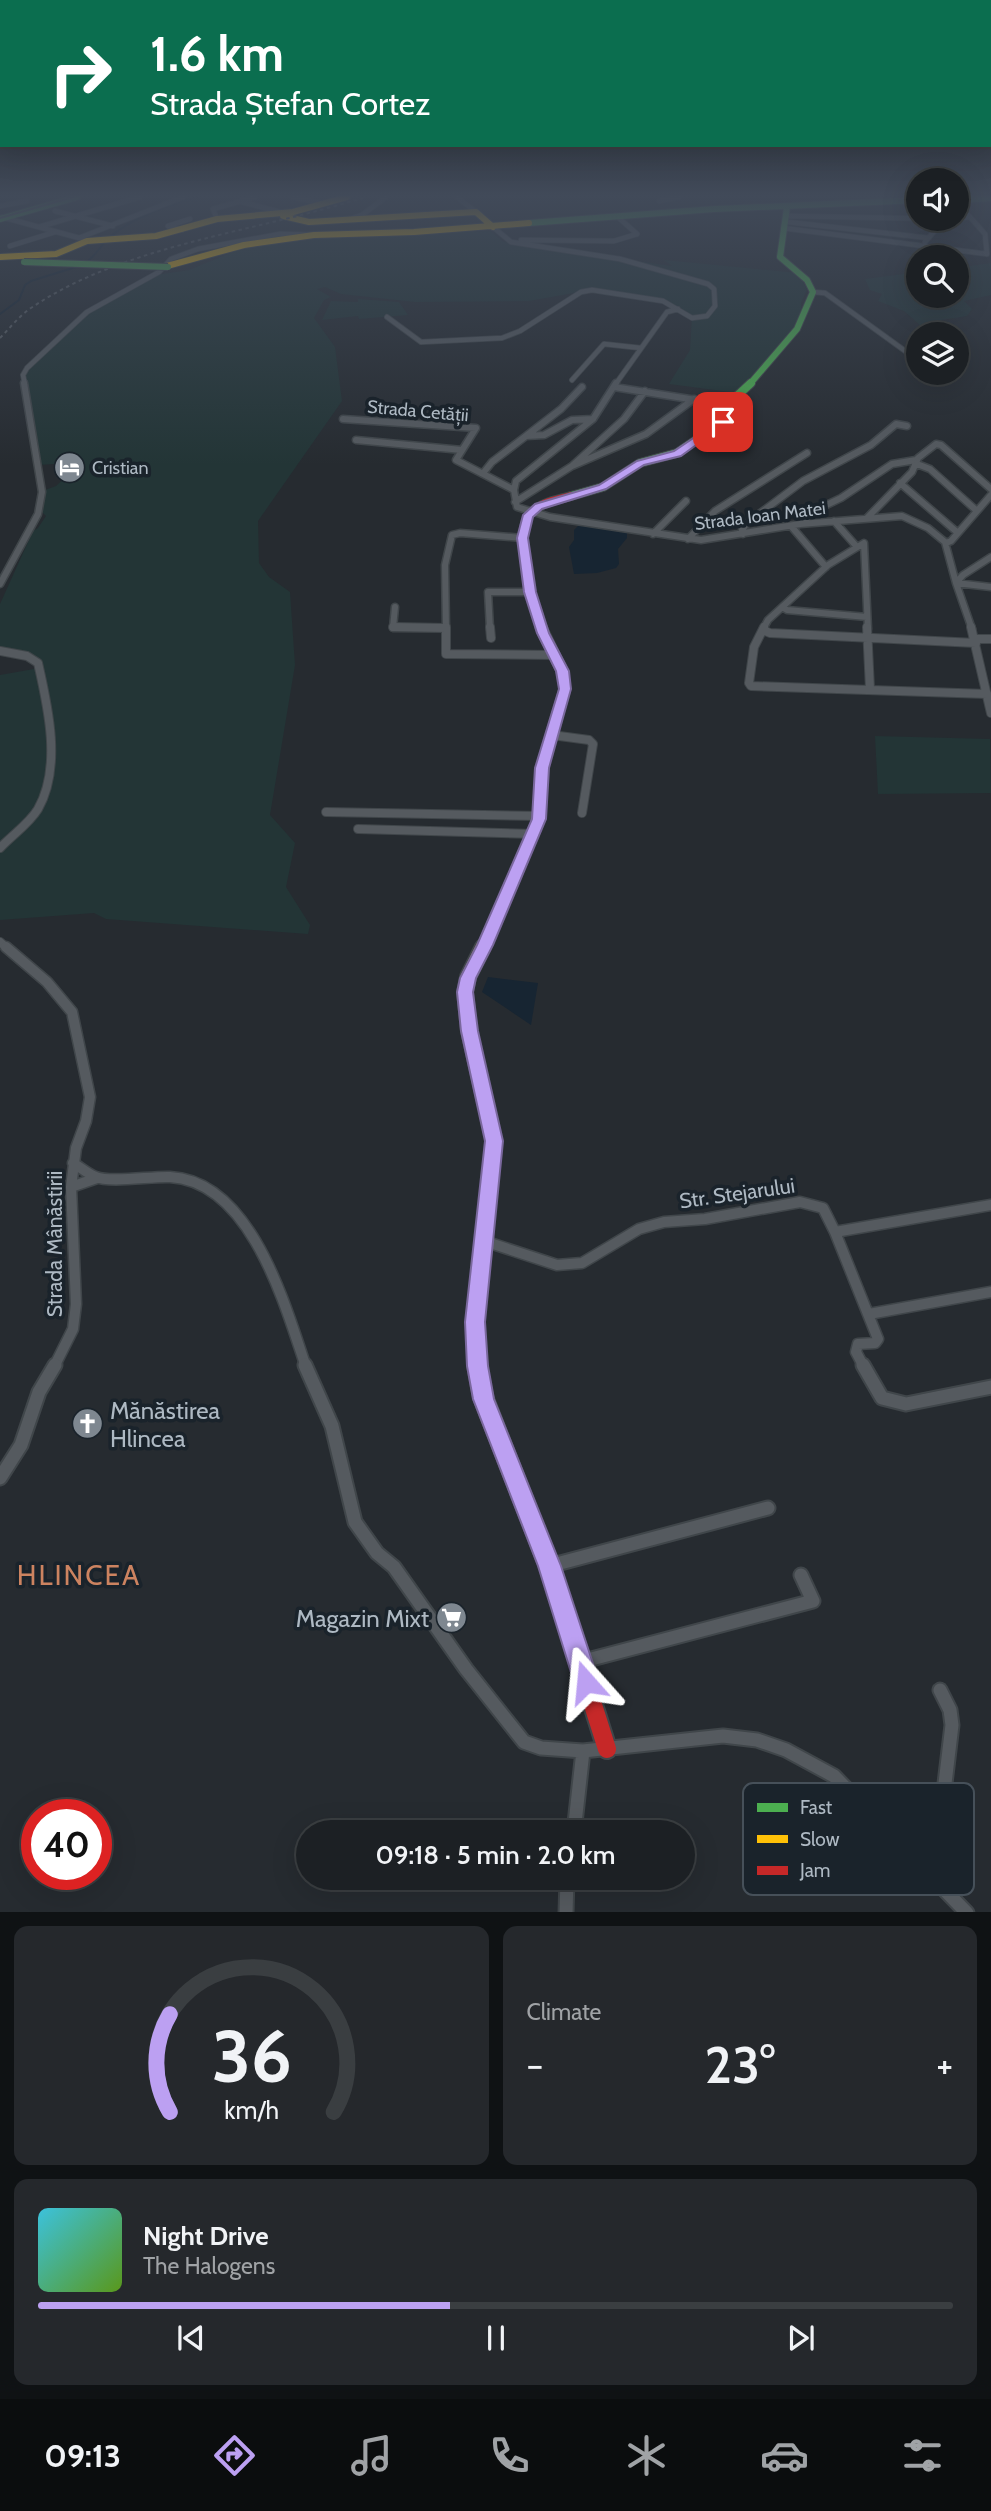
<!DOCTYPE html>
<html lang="en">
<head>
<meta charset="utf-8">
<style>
  :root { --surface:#1c2024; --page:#25282c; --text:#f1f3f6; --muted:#a0a3a6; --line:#3a3e41; --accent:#bca0f2 }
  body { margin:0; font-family:Cabin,sans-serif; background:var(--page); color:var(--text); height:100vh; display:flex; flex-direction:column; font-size:26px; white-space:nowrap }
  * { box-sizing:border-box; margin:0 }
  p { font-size:23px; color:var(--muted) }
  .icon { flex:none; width:38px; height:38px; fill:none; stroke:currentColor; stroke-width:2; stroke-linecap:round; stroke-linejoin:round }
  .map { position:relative; height:1912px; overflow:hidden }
  .panel { display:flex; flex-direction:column; gap:14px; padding:14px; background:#0f1214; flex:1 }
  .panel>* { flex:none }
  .guide { position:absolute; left:0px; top:0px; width:992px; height:147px; box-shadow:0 7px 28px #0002,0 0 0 2px var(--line); background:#0b6e4f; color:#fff; overflow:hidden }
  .tools { position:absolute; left:906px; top:168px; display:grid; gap:14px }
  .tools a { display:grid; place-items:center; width:63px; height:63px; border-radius:50%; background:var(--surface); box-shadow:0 7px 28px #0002,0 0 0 2px var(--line); font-size:35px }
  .speed { position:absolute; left:21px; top:1799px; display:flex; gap:14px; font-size:35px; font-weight:700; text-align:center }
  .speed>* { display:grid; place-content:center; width:91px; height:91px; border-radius:50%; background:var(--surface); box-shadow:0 7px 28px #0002,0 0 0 2px var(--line); line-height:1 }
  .speed .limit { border:10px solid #d22; background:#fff; color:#111 }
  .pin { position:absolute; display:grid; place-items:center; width:60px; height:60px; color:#fff; margin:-30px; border-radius:14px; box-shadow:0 4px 10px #0006 }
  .me { position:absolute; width:77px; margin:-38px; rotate:342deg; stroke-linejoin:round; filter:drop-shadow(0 0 5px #0008) }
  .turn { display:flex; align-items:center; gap:24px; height:147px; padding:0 35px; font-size:32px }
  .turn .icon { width:91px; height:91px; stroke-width:2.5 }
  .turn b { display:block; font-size:49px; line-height:60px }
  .big { font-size:52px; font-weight:600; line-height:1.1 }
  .panel .widget { flex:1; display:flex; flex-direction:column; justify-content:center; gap:10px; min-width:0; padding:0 24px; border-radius:14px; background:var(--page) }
  .panel .dial { align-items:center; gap:0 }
  .dial svg { height:182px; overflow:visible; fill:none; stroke:var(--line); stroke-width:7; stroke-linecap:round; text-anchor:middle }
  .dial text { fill:var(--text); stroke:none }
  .song { display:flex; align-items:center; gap:21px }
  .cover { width:84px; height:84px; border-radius:10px; background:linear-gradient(135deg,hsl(190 70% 55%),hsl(90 70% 35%)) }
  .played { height:7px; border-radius:4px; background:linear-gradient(90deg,var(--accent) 45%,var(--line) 45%) }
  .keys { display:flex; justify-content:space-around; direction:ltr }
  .heat { display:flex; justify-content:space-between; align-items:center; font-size:38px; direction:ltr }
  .panel .tiles { flex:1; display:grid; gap:14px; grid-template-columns:1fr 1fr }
  .widget:last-child { grid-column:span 2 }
  .trip { position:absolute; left:296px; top:1820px; width:399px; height:70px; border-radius:35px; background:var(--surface); box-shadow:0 7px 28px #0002,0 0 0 2px var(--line); font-weight:600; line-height:70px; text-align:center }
  .tab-bar { display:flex; height:112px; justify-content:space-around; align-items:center; background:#0b0d0e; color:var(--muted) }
  .tab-bar .icon { width:49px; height:49px }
  .tab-bar .current { color:var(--accent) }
  .tab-bar b { font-size:32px; color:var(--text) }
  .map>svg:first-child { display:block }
</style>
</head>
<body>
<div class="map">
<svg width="991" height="1913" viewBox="0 0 991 1913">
  <rect width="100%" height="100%" fill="#262b30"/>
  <!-- green -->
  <path fill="#233536" d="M491,231L502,241L513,244L672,266L664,260L799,273L807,290L801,303L802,323L738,393L669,384L690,350L692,317L666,300L596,289L529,301L415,302L341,294L325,287L317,289L331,297L324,300L314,318L335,347L342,401L258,521L259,563L269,577L290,592L295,665L270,815L295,843L286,887L310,925L308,934L106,919L94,913L0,920V675L34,669L37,657L0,648V604L33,531L38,528L46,516L42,512L45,490L56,486L71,472L69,463L39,465L24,372L89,312L156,275L189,270L233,252L269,243L324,237Z
    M991,263V295L964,301L972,309L967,316L942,320L937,330L920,325L904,311L878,301L882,294L870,290L865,279L919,272V296H957V268Z
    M358,299L399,302L408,315L359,319L358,316L322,320L331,301L358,302Z
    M875,736L990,739L991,793L878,794Z"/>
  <!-- water -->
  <path fill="#172532" d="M579,525L627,533V538L618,549L619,564L616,568L597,573L574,574L569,547L574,540V530Z
    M488,977L538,983L531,1025L482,992Z"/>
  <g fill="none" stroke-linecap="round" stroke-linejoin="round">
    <!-- stream -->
    <path stroke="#172532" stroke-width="2" d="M88,261C97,254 102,243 111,236C136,216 167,206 197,197
      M0,314L19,300L25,285L31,281L79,266"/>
    <defs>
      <path id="street-far4" d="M293,197L325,204
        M457,197L476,212
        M659,201L679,197
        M242,202L284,213
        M957,205L970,217L957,218
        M0,206L27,201
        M55,211L113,226
        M786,216L949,219
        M2,217L83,239
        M619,218L637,234
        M217,219L213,209L255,197
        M350,219L362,215L386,197
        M788,222L929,238
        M39,227L140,197
        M783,228L987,254L985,234L970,217
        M182,230L168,226L190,219
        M79,238L183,197
        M521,240L614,241L637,234
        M925,242L944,220
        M10,246L55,232
        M813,292L825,293L919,361
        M387,317L421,342L502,338L520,331L581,292L592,290L663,301L692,318L707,316L715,306L714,289L708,284L620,259L511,242L493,227
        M926,374L932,373
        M572,380L604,344L641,348
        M25,385L23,375L27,368L87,312L159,272L171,259L198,249L280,234L319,235
        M615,385L667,312L678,309"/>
      <path id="street-far3" d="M616,383L593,419L516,481L514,490L517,507L550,517L701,540L800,524L902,516L928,528L945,542L956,583L991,587
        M614,387L740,407
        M343,419L476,428L456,460L514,490
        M526,436L561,409L582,387
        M356,440L462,450
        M917,464L930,469L977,511
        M572,466L646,434L694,399
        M484,472L492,462L526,436L544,435L572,420L593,419
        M900,483L958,533
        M515,502L572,466L624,419L645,391
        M867,518L912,472L918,458L936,444L941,445L991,489
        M834,521L857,547
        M800,524L818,509L841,498L892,464L916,460
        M791,526L826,567
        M653,534L686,501
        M743,534L742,530L747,523L803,481L871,445L896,424L907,426
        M688,539L715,511L807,453
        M946,543L951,541L991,495
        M0,584L38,514L42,492L24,383
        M395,607L393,628H446
        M782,607L787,610L867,617
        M446,629L445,565L452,535L460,533L523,538
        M490,629L488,592H530
        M763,629L768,620L828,565L864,543L868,629
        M972,629L956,583L963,575L991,557"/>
      <path id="street-far2" d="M393,627L446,628
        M446,627V654L556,655
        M490,627L491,638
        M764,627L754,647L749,683L751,686L987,694
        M867,627L870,689
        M971,627L991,713
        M763,630L770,633L976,643
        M975,639H991
        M0,651L27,656L38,663C48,707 62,767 38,809C29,824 12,835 0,848
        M552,735L589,740L593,744L582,813
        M326,812L540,816
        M358,829L534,834
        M0,942L8,949"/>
      <path id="street-far1" d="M6,947L47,982L72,1012L90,1097L86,1121L76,1148L71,1187L76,1304L73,1329L54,1367
        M73,1163C80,1167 88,1174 96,1177C110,1183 153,1176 170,1177C251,1181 285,1305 306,1367
        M71,1187L97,1178
        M835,1232L878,1339L875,1343L858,1344L856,1352L864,1367
        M484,1241L557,1265L582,1263L639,1229L664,1222L705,1219L800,1202L823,1208L835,1232L991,1205
        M869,1314L991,1292"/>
      <path id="street" d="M305,1365L332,1426L355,1522L377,1553L394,1567L466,1669L524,1742L541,1748L583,1751L723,1736L757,1740L786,1750L834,1776L967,1913
        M863,1365L882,1398L906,1404L991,1387
        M0,1478L21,1445L39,1392L55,1365
        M549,1566L768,1508
        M580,1662L813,1601L801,1575
        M574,1832L583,1751
        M930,1875L937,1850L952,1725L950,1710L940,1690
        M566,1913L567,1878"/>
      <path id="fast-far1" d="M957,200L991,198
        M0,219L77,197
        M529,223L714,209L919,200
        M749,385L797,329L813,292L807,280L780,257L787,207"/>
      <path id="fast" d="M571,496L603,487L640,463L677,453L738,411L740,405L737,396L751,383"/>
      <path id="slow-far3" d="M283,216L309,222L476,212L493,227
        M0,257L56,254L87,241L156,236L217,219L293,212L347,197
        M167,266L244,245L314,235L414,232L529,223"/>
      <path id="slow-far2" d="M482,949L492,928"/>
      <path id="slow-far1" d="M477,1367L475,1322L494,1141L469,1031L465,992L468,977L483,947"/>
      <path id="slow" d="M477,1365L483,1397"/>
      <path id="jam-far2" d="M542,629C534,605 511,532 531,513C541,502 558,500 571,496"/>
      <path id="jam-far1" d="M492,928L539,819L542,768L565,689L562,671L541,627"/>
      <path id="jam" d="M483,1397L549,1566L607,1749"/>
    </defs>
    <!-- street-far4 casing -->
    <use href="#street-far4" stroke="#40464a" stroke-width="6"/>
    <!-- street-far3 casing -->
    <use href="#street-far3" stroke="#40464a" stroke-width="9"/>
    <!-- street-far2 casing -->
    <use href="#street-far2" stroke="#40464a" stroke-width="10"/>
    <!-- street-far1 casing -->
    <use href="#street-far1" stroke="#40464a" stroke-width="13"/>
    <!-- street casing -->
    <use href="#street" stroke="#40464a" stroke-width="17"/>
    <!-- fast-far1 casing -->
    <use href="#fast-far1" stroke="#40464a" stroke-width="8"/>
    <!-- fast casing -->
    <use href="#fast" stroke="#40464a" stroke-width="10"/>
    <!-- slow-far3 casing -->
    <use href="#slow-far3" stroke="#40464a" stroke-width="8"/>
    <!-- slow-far2 casing -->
    <use href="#slow-far2" stroke="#40464a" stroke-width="13"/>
    <!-- slow-far1 casing -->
    <use href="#slow-far1" stroke="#40464a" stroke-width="18"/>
    <!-- slow casing -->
    <use href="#slow" stroke="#40464a" stroke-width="22"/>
    <!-- jam-far2 casing -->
    <use href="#jam-far2" stroke="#40464a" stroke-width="10"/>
    <!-- jam-far1 casing -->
    <use href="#jam-far1" stroke="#40464a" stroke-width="13"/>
    <!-- jam casing -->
    <use href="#jam" stroke="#40464a" stroke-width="22"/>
    <!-- street-far4 -->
    <use href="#street-far4" stroke="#555a5f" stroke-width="4.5"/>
    <!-- street-far3 -->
    <use href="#street-far3" stroke="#555a5f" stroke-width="6"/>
    <!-- street-far2 -->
    <use href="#street-far2" stroke="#555a5f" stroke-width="8"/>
    <!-- street-far1 -->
    <use href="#street-far1" stroke="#555a5f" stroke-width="10"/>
    <!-- street -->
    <use href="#street" stroke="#555a5f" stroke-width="13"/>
    <!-- fast-far1 -->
    <use href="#fast-far1" stroke="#4caf50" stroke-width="6"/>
    <!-- fast -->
    <use href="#fast" stroke="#4caf50" stroke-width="8"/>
    <!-- slow-far3 -->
    <use href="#slow-far3" stroke="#ffc107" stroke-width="6"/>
    <!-- slow-far2 -->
    <use href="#slow-far2" stroke="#ffc107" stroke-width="10"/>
    <!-- slow-far1 -->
    <use href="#slow-far1" stroke="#ffc107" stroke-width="14"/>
    <!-- slow -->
    <use href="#slow" stroke="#ffc107" stroke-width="18"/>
    <!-- jam-far2 -->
    <use href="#jam-far2" stroke="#c62828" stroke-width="8"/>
    <!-- jam-far1 -->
    <use href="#jam-far1" stroke="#c62828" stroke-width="10"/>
    <!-- jam -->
    <use href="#jam" stroke="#c62828" stroke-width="18"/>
    <!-- tram -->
    <path stroke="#595e63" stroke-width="2" d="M0,218L73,197"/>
    <!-- rail -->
    <path stroke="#595e63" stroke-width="2" stroke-dasharray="3.5 3.5" stroke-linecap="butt" d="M0,338C10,328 19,316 31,308C126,244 257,232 365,197"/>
    <defs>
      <path id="fast-bridge" d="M24,262L168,267"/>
    </defs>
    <!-- fast-bridge casing -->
    <use href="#fast-bridge" stroke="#40464a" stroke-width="8" stroke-linecap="butt"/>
    <!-- fast-bridge -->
    <use href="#fast-bridge" stroke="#4caf50" stroke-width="6"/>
  </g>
  <!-- sky -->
  <linearGradient id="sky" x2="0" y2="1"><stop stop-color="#15181a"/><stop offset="0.42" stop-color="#414a59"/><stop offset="1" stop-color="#414a59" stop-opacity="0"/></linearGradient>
  <rect width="991" height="465" fill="url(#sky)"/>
  <!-- route -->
  <path fill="#bca0f2" stroke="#7a689d" stroke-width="2" d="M720,420L728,422L681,456L644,465L606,489L542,509L533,517L528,538L536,592L549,633L569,671L571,689L549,768L546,819L493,945L476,978L473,992L478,1031L503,1141L485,1322L488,1366L494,1399L561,1566L599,1682L595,1690L586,1694L578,1690L574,1682L538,1566L473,1399L467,1366L465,1322L485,1141L461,1031L457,992L460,978L477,945L532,819L535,768L559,689L556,671L537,633L524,592L517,538L523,515L535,504L599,485L637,461L674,451Z"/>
  <!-- icons -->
  <defs>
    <symbol id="hotel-disc" viewBox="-11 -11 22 22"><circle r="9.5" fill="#7e8790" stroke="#1a232b"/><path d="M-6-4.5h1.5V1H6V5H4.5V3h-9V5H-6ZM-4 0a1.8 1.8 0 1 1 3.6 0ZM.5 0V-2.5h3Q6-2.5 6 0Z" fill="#fff"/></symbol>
    <symbol id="church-disc" viewBox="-11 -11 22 22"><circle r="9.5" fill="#7e8790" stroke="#1a232b"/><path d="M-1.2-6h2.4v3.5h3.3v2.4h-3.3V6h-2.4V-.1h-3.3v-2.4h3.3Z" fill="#fff"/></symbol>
    <symbol id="supermarket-disc" viewBox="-11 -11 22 22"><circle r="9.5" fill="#7e8790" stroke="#1a232b"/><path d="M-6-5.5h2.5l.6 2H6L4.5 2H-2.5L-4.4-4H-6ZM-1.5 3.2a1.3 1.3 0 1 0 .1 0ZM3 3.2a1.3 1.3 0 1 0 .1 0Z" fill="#fff"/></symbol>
  </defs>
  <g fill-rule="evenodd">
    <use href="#hotel-disc" x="52" y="450" width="35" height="35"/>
    <use href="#church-disc" x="70" y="1406" width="35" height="35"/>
    <use href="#supermarket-disc" x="434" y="1600" width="35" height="35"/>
  </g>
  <g text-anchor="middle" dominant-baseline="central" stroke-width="7" stroke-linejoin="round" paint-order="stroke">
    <!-- far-street labels -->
    <g font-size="18" fill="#aeb9c3" stroke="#1a232b">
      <text transform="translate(418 411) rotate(5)">Strada Cetății</text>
      <text transform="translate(760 516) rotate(-7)">Strada Ioan Matei</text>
    </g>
    <!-- far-poi labels -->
    <g font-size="18" fill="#aeb9c3" stroke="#1a232b" text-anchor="start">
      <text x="92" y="468">Cristian</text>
    </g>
    <!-- street labels -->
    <g font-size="21" fill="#aeb9c3" stroke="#1a232b">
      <text transform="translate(737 1193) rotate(-8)">Str. Stejarului</text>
      <text transform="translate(54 1244) rotate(-90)">Strada Mânăstirii</text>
    </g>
    <!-- near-poi labels -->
    <g font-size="24" fill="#aeb9c3" stroke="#1a232b" text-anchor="start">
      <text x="110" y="1410">Mănăstirea<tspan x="110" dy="28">Hlincea</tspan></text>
      <text x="429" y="1618" text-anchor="end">Magazin Mixt</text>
    </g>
    <!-- near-quarter labels -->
    <g font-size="28" letter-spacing="2" fill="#cc8360" stroke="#1a232b">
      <text x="79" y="1575">HLINCEA</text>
    </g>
  </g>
  <!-- legend -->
  <rect x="743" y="1783" width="231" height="112" rx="10" fill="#1a232b" stroke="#465059" stroke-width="2"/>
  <rect x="757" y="1803" width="31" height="9" fill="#4caf50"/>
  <rect x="757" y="1835" width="31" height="8" fill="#ffc107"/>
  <rect x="757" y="1866" width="31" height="9" fill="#c62828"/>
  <g font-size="19" fill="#aeb9c3">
    <text x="800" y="1814">Fast</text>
    <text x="800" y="1846">Slow</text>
    <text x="800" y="1877">Jam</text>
  </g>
</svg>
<div class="tools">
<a><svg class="icon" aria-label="sound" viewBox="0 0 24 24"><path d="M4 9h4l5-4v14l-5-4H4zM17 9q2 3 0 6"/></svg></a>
<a><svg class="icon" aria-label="search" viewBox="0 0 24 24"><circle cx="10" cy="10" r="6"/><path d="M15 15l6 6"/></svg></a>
<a><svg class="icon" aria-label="layers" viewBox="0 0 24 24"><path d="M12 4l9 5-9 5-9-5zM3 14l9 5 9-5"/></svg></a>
</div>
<div class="speed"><div class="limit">40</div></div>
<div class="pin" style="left:723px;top:422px;background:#d93025"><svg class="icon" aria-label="arrive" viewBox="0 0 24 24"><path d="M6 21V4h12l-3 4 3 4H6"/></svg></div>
<svg class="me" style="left:586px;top:1682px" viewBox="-20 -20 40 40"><path d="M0-17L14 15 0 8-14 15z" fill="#bca0f2" stroke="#fff" stroke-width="4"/></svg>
<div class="trip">09:18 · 5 min · 2.0 km</div>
<div class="guide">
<div class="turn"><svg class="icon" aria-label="right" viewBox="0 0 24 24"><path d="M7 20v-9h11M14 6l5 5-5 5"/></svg><div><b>1.6 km</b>Strada Ștefan Cortez</div></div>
</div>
</div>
<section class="panel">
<div class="tiles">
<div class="widget dial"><svg viewBox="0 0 100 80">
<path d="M14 69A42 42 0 1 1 86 69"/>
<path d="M14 69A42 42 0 0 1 14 26" stroke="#bca0f2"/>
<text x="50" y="56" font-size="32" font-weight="700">36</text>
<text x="50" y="72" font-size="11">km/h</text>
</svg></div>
<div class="widget"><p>Climate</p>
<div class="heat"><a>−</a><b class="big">23°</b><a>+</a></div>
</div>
<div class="widget">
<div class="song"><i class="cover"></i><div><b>Night Drive</b><p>The Halogens</p></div></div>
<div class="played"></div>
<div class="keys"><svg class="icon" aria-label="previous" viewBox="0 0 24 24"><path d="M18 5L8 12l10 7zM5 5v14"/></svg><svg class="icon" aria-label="pause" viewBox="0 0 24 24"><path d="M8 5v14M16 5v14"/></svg><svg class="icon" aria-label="next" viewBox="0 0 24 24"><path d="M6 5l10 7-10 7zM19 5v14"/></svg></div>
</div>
</div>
</section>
<nav class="tab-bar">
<b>09:13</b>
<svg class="icon current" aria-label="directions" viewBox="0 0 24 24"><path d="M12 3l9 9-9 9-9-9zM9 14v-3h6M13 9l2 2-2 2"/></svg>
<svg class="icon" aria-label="music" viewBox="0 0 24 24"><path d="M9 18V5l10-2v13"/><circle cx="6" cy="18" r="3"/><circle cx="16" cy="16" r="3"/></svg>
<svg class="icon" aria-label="phone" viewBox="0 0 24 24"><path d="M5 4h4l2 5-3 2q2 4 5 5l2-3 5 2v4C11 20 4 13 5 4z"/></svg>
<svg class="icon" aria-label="climate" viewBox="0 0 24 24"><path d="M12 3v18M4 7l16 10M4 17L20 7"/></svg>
<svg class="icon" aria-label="car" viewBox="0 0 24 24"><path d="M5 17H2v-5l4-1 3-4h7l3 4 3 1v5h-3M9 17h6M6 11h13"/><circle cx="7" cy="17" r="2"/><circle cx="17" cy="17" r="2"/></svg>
<svg class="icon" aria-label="filters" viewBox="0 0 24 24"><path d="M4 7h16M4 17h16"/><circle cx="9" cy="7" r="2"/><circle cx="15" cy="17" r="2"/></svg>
</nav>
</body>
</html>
